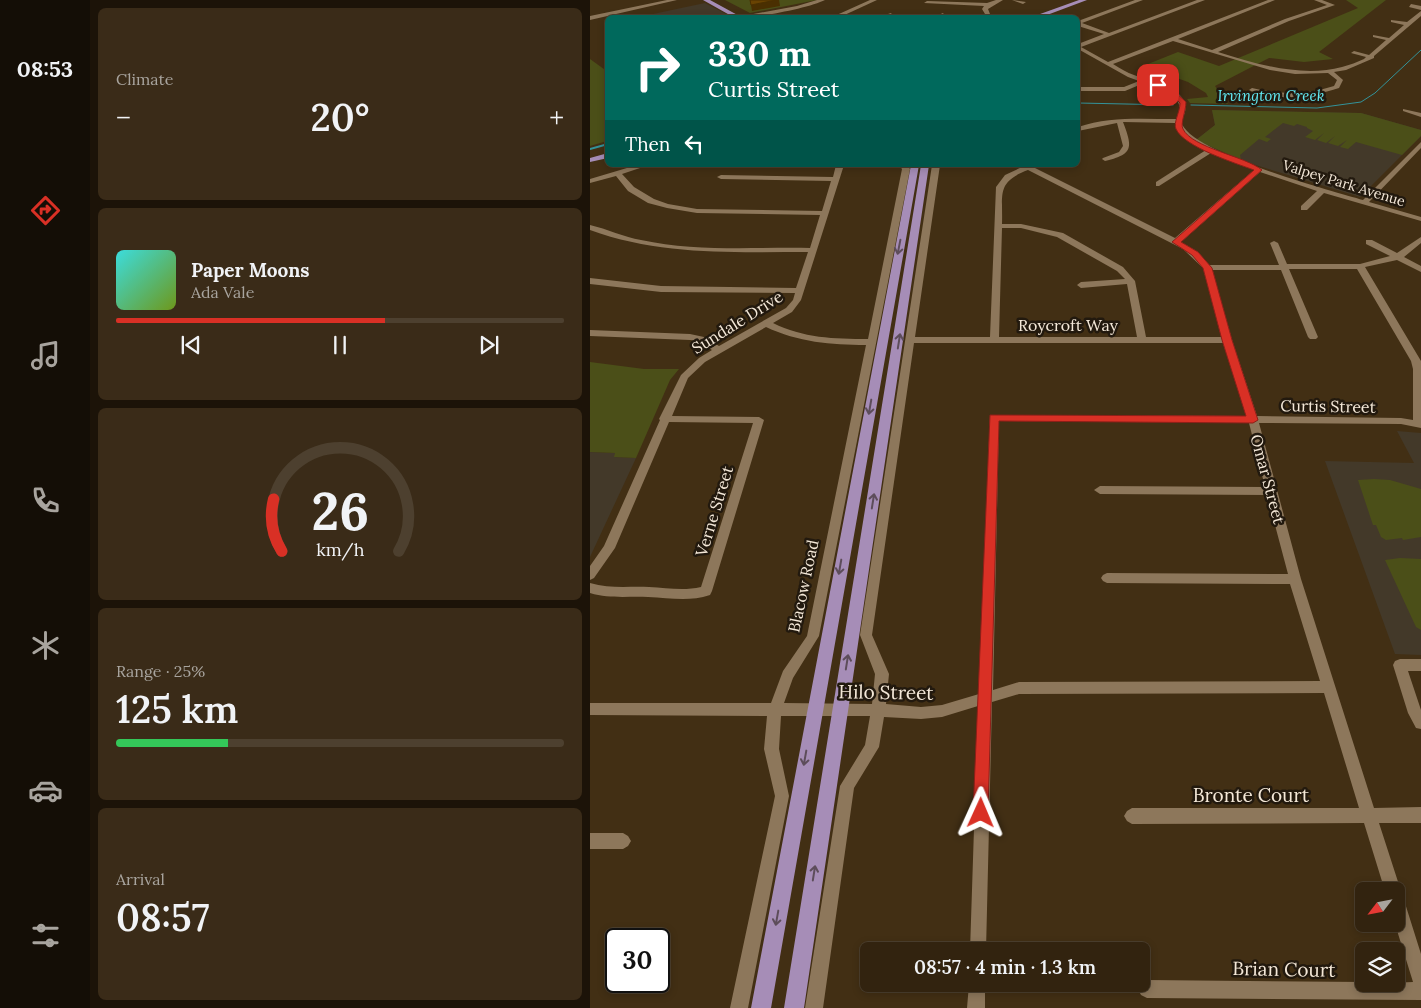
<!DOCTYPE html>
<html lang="en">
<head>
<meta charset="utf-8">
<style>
  :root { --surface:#32230f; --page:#3a2b18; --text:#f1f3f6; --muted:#a8a49e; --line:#4d402f; --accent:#d93025 }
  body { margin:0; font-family:Lora,serif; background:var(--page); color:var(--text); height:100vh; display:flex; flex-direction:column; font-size:19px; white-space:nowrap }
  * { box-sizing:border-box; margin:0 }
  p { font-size:16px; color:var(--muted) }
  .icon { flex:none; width:28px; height:28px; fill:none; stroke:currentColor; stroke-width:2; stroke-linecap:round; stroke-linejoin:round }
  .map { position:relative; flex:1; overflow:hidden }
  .drawer { display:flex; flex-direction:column; gap:8px; padding:8px; background:#1c1308; width:500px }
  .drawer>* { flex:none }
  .top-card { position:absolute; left:15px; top:15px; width:475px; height:152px; border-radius:8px; box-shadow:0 2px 8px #0003,0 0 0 1px var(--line); background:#00695c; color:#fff; overflow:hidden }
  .needle { width:32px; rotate:238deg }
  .tools { position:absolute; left:765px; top:882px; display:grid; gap:10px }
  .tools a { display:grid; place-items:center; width:50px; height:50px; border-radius:8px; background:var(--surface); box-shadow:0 2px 8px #0003,0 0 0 1px var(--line); font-size:25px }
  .speed { position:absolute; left:15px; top:928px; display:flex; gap:10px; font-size:25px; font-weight:700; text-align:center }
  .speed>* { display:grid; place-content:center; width:65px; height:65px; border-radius:50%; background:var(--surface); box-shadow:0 2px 8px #0003,0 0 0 1px var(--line); line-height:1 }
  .speed .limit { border:2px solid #111; border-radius:8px; background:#fff; color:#111 }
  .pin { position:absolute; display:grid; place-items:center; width:42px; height:42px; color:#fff; margin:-21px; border-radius:10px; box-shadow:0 2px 8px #0006 }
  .me { position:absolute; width:55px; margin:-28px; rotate:1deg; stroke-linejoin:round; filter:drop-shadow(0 0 4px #0008) }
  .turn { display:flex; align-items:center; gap:18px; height:105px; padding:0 20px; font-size:22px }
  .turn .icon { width:65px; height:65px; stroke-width:2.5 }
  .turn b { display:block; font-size:35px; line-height:42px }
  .then { display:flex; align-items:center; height:48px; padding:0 20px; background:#0003; gap:10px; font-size:19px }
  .big { font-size:38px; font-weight:600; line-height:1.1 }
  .drawer .tile { flex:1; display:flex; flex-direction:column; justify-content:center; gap:8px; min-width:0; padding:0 18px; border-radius:8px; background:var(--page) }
  .drawer .dial { align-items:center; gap:0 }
  .dial svg { height:130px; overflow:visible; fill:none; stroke:var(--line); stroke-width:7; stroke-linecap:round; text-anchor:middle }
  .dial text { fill:var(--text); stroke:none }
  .song { display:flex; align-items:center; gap:15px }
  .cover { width:60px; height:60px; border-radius:8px; background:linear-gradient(135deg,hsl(180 70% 55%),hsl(80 70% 35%)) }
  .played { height:5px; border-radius:2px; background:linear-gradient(90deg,var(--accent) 60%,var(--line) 60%) }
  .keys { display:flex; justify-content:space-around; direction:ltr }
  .heat { display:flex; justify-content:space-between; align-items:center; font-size:28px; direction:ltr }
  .charge { height:8px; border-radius:4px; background:linear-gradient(90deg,#34c759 25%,var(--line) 0) }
  .trip { position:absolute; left:270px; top:942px; width:290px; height:50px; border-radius:8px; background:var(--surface); box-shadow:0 2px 8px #0003,0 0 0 1px var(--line); font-weight:600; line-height:50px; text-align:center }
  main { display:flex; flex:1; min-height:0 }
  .tab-bar { display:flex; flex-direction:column; width:90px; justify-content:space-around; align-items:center; background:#140e06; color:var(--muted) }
  .tab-bar .icon { width:35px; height:35px }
  .tab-bar .selected { color:var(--accent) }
  .tab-bar b { font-size:22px; color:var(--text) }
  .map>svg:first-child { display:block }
</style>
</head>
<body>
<main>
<nav class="tab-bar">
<b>08:53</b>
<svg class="icon selected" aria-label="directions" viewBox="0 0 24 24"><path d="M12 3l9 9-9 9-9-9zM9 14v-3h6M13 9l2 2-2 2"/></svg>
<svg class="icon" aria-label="music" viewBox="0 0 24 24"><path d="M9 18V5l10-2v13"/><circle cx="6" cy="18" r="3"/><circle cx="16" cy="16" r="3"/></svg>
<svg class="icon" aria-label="phone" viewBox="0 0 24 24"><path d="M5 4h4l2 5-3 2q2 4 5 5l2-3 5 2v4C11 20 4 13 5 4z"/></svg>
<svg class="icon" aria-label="climate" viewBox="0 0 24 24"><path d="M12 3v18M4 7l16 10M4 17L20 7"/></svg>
<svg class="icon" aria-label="car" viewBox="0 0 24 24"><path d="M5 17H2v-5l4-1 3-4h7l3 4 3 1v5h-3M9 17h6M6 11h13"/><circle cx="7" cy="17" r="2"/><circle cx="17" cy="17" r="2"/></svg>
<svg class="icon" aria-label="filters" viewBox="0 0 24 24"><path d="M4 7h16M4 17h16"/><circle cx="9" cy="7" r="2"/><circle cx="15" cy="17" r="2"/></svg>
</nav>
<section class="drawer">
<div class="tile"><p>Climate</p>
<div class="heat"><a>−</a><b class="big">20°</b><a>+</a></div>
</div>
<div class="tile">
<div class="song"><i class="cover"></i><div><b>Paper Moons</b><p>Ada Vale</p></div></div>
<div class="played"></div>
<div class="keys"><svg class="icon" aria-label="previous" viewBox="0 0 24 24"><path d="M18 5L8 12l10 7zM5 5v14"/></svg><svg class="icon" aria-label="pause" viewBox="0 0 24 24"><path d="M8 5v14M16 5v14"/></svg><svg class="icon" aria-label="next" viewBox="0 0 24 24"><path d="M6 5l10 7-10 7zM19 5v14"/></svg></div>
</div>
<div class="tile dial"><svg viewBox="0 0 100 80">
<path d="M14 69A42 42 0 1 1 86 69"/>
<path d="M14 69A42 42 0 0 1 9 37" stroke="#d93025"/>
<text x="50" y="56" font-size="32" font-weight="700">26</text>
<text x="50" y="72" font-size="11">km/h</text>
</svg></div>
<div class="tile"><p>Range · 25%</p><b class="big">125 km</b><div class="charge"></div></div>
<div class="tile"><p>Arrival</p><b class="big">08:57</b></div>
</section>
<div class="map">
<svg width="831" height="1008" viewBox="0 0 831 1008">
  <rect width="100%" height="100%" fill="#422f14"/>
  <!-- education -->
  <path fill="#433929" d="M115,3L142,17H49Z
    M622,110L771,113L831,130V136L770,197L662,164L606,140L625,125Z
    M807,431L831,433V655L805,654L735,461L824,463Z
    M0,452L25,453V457L46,458L0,557Z"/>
  <!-- green -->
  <path fill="#4b4f18" d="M135,0H227L160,13Z
    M756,0H796L729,52L743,59L714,62L679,58L625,86L638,104L600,103L597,99L618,97L616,93L598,82L553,66L588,52L629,66L768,8Z
    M0,59L18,72L17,141L0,146Z
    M622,110L771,113L831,130V136L812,155L766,142L758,149L750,147L757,140L748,146L738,143L745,136L736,143L727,140L734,133L725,140L715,137L723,131L717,128V127L707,124L704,126L693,123L675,137L681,139L677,142L669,139L650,155L651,160L606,140L625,125Z
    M0,362L54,369H89L80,380L46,458L24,457L25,453L0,452Z
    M784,479L800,480L831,489V537L813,540L812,538L796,540L791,537L786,525H783L768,480Z
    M810,558L831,559V630L826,627L795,560Z"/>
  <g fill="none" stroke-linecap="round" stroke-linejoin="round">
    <!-- stream-far1 -->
    <path stroke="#33939a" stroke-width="1" d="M488,103L583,105
      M601,105L727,108L771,102L785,93L831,50"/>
    <!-- stream -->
    <path stroke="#33939a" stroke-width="2" d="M0,149L18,144"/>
    <!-- minor -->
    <path fill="#8d775b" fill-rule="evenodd" d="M77,0H87L0,20V16Z
      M227,0H235C219,8 164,19 147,17L207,6Z
      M280,0H287L248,18H240Z
      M406,0H413L398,9L400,14L407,18H378L395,14L392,9L394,6L334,3L337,1L397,3Z
      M422,0L436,2L433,4Z
      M545,0H553L492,23L519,33L607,0H615L491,47L518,62L678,0H685L588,39L622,50L695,19L737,5L724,0H732L745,5L699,21L628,52C666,64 712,78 752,67C760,65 767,62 774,59L776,57L761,53L764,51L779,55L796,40L783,37V35L799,38L814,25L801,22V20L817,22L831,11V16L784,56V58L756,70L744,72L753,80L749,88C725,96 682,103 659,90L662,88C690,95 717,95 744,86L747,80L738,73L705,74L680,70L583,41L523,64C530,68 537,73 544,75C564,83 610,90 591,121C596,152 742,191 773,200L831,142V148L779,202L831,217V221L734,193L717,210H711V206L727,191L670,172L591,242L608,252L619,265H689L680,243L684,241L688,243L697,264H770L800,256L776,244V240H782L807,253L831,237V243L814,257L831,266V272L807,260L775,267L831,361V428L811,424L669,423L711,579L784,808L831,807V823H789L811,891L810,894L814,900L831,954V1000L557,998L551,995L548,989L551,983L557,980L774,982V984L823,982L805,924L806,891H795L774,823L542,824L537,821L534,816L537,811L542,808H769L734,693L429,694L402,702L396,951H380L388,706L352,717L331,719L294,717L289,747L264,788L233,1008H215L250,786L275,745L280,716H191L189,749L199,796L158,1008H140L185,796L174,749L177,716L0,715V703H181L193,671L217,636L276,345C241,345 208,342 176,327L115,362L98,378L82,416L169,417L174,420L122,591L120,595C99,602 80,598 58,597C38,596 20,599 0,593V583C20,589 39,586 59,587C77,588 94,591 111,587L163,423L79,422L25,548L4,578L0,580V566L14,546L70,420L69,419L91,375L109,358L122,350L108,341L100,340L0,336V330L100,334L114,337L129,346L196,308L203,300L205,293L71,292L0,284V278L71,286L206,288L218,252C144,252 71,256 0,230V225C17,229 34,237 51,240C106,252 164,247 220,248L230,215L107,213L77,208L58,203L38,191L26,176L0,183V179L47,165H59L32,174L44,187L64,199L78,204L107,209L232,211L241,181L131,179L127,177L131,175L243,177L246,165H254L211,300L202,312L183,323C213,338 244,339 278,339L312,169L309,165H317L320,169L229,636L203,678L194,703L282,704L285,674L270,635L342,165H350L325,337H400L406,187L415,175L432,167L430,165H439L585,238L664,170L621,153L569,186H566V182L616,150C605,144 587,136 585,123L533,122C543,148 543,154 515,161L512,159L513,158L529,152L533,146L527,123L488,131V127C520,116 552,119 586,119C600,98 571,88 554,83L535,91H488V87H534L549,81L538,77L488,49V44L514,34L488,26V21ZM438,170L593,249L613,268L632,337H556L545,281L533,267L473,233L431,224H412C413,194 406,182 438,170ZM412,228H431L467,237L527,271L535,279L491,282L487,285L491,288L537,284L547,337H409ZM699,269H767L821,361L823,369V420L811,418L667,416L642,340L622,270H691L718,337L720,339H726L728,337ZM324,343H633L657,416L400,415L389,694L352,705L331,707L296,704L299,674L282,635ZM409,420L659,423L675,487L510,486L504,490L510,494L677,495L698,574L517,573L513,575L511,578L513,581L517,583L700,584L730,681L429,682L403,690Z
      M821,4L831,6V10L819,7Z
      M301,13L303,16L289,18V17Z
      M353,13L355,16L344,18V17Z
      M813,109L831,113V117L813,111Z
      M810,659H831V671H818L831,710V729L826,728L818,713L803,665L805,661Z
      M0,833H33L38,836L41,841L38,846L33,849H0Z
      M379,984H395V1008H377Z"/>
    <!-- major -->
    <path fill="#a68db7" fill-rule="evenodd" d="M113,0H120L153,18H145Z
      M489,0H497L449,18H439Z
      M18,153V158L0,162V158Z
      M321,165H329L181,1008H161Z
      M331,165H339L214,1008H194Z"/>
  </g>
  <!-- shaded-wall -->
  <path fill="#4a2f01" d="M186,0H189L190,6L162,11L161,5Z"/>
  <!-- building -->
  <path fill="#694302" stroke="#4a2f01" d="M160,0H186L161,5Z"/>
  <!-- one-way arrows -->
  <defs><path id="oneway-shaft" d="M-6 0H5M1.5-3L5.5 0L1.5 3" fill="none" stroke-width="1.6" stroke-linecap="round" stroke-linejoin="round" transform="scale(1.25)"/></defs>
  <g stroke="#5d4d5a">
    <use href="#oneway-shaft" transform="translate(309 247) rotate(101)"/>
    <use href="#oneway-shaft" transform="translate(309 341) rotate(-81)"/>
    <use href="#oneway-shaft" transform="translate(280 407) rotate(100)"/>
    <use href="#oneway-shaft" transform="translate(283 501) rotate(-81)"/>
    <use href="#oneway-shaft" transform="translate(250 567) rotate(100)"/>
    <use href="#oneway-shaft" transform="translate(257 662) rotate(-81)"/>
    <use href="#oneway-shaft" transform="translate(215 758) rotate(100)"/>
    <use href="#oneway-shaft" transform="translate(224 873) rotate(-81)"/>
    <use href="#oneway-shaft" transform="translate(187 918) rotate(100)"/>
  </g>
  <!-- route -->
  <path fill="#d93025" stroke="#8d1f18" d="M568,83L582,89L596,102C596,111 590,124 593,129C602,148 655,156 672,170L591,242L608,252L622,268L642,340L668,420L663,423L409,421L398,813L396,818L391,820L385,818L383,813L400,415L656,416L632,340L613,268L602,255L582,242L664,170C645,163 594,147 586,129C583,123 590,112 590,103L578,91L566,86Z"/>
  <g text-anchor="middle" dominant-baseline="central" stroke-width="5" stroke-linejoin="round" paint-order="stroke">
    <!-- far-street labels -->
    <g font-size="14" fill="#f4e8d8" stroke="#22190e">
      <text transform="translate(754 183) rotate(17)">Valpey Park Avenue</text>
    </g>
    <!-- far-water labels -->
    <g font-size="15" font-style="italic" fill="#62e9f3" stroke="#22190e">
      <text x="681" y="95">Irvington Creek</text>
    </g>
    <!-- street labels -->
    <g font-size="16" fill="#f4e8d8" stroke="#22190e">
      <text transform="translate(147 322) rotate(-32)">Sundale Drive</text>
      <text x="478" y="325">Roycroft Way</text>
      <text transform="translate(738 406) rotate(1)">Curtis Street</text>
      <text transform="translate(678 479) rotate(75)">Omar Street</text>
      <text transform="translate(124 511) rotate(-73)">Verne Street</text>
      <text transform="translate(213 586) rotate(-78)">Blacow Road</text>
    </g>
    <!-- near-street labels -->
    <g font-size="19" fill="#f4e8d8" stroke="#22190e">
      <text transform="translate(296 692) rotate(1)">Hilo Street</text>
      <text x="661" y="795">Bronte Court</text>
      <text transform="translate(694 969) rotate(1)">Brian Court</text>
    </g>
  </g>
</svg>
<div class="tools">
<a><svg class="needle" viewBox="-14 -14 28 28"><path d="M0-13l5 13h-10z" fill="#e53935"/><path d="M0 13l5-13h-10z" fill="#a8a49e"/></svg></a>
<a><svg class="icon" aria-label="layers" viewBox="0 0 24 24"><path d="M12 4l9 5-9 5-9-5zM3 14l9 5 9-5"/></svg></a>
</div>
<div class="speed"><div class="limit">30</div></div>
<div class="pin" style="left:568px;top:85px;background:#d93025"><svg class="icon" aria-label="arrive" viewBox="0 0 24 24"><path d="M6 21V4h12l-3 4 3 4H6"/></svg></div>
<svg class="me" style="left:391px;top:813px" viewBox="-20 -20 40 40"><path d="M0-17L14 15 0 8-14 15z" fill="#d93025" stroke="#fff" stroke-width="4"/></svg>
<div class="trip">08:57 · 4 min · 1.3 km</div>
<div class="top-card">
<div class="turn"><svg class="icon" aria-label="right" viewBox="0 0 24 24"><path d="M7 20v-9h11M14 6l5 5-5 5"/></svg><div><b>330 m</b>Curtis Street</div></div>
<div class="then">Then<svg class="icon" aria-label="left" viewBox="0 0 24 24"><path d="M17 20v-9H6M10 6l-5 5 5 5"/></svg></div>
</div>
</div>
</main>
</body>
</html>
